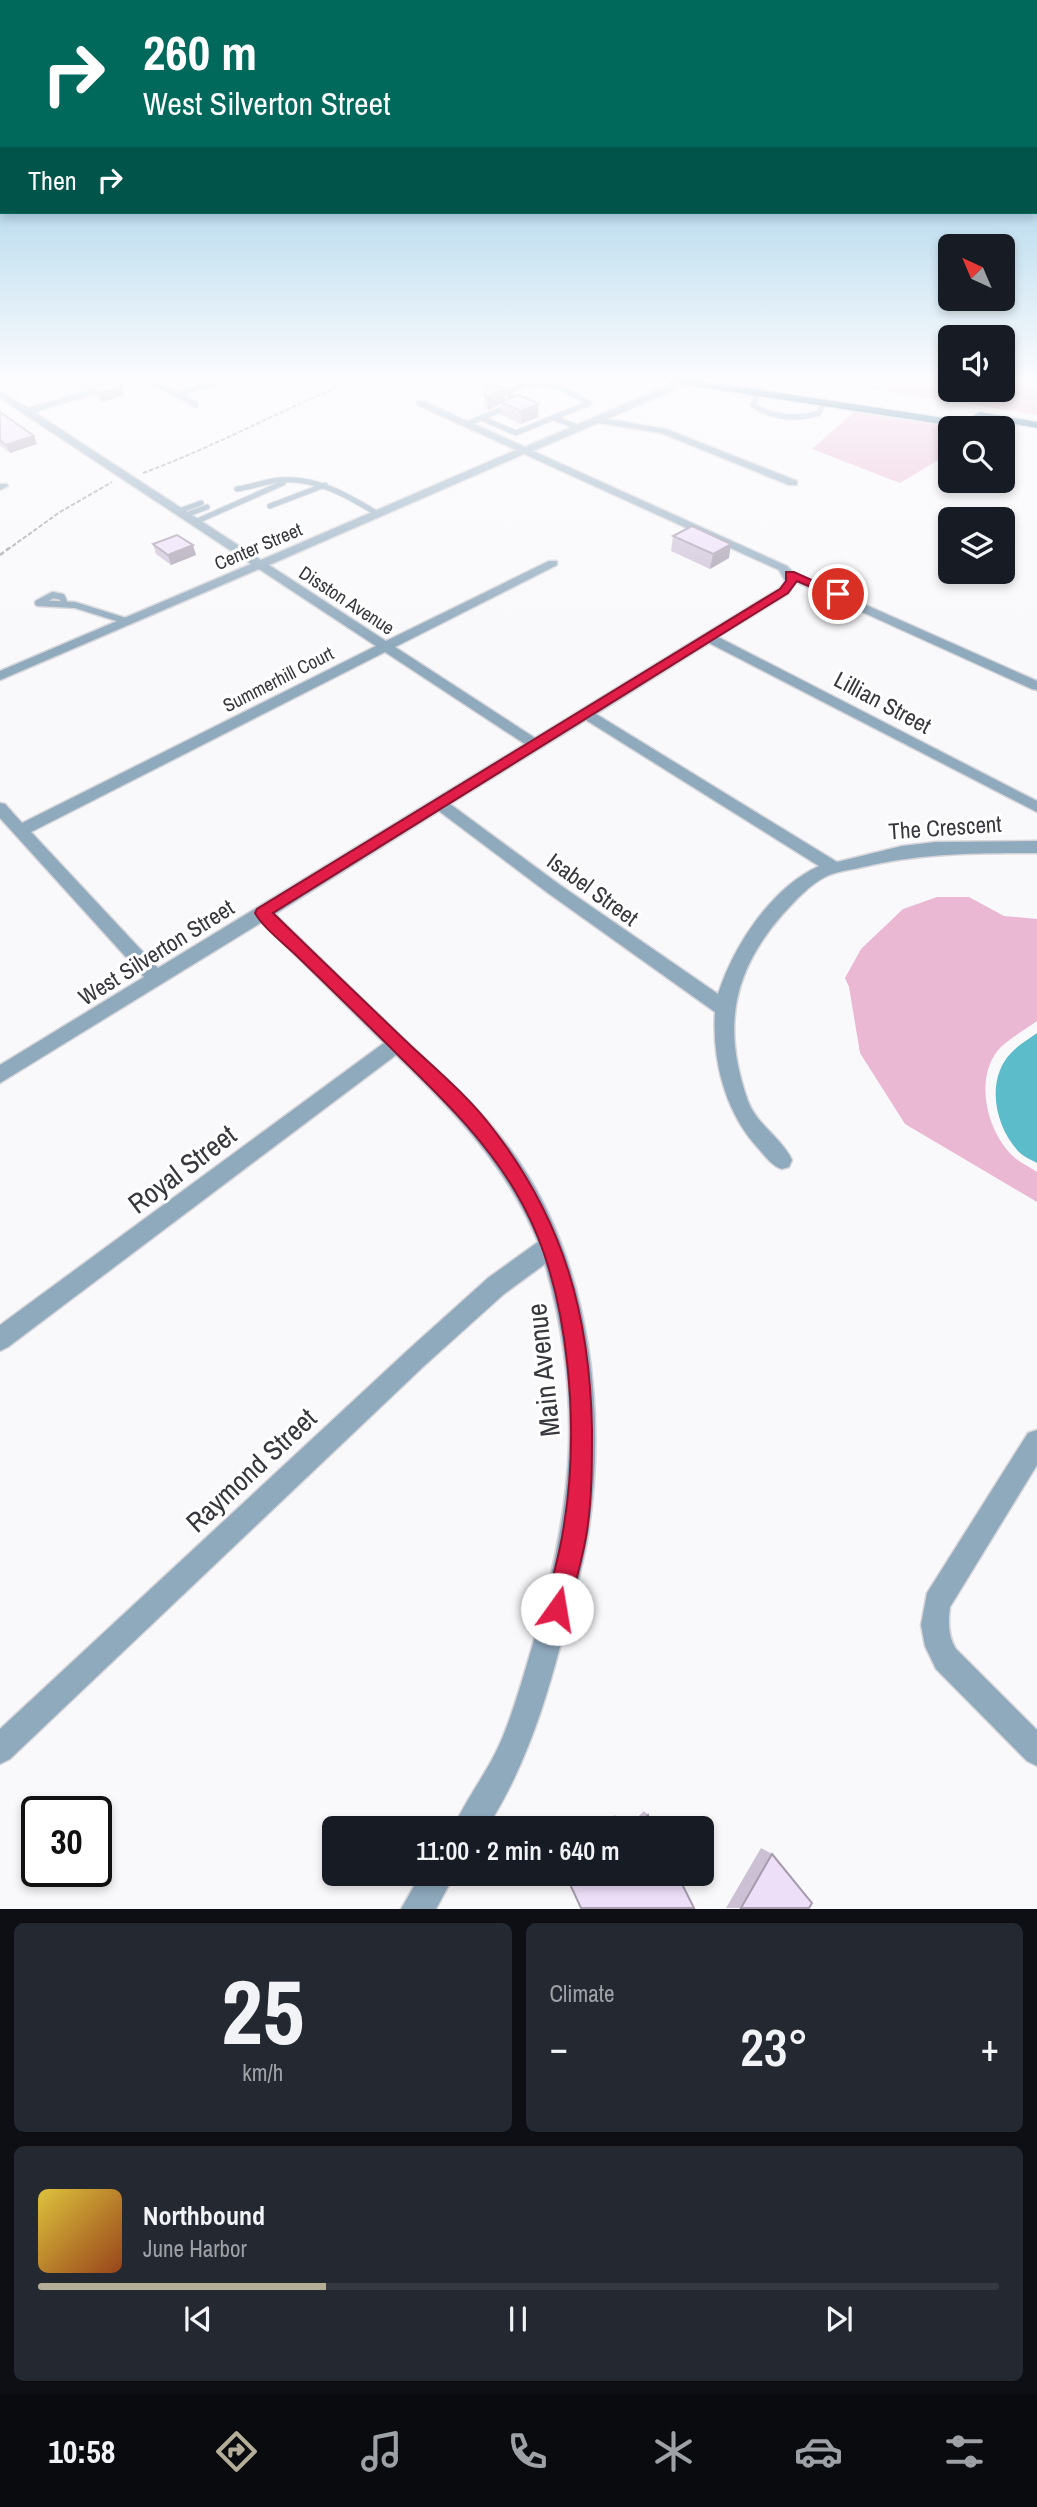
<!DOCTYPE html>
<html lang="en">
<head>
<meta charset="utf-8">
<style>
  :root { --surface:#171b24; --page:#242831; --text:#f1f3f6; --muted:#9ea1a6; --line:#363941; --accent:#b4ae99 }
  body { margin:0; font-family:"Archivo Narrow",sans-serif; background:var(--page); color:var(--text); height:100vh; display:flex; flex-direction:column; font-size:26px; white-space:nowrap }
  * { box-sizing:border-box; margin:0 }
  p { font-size:23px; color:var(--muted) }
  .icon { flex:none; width:38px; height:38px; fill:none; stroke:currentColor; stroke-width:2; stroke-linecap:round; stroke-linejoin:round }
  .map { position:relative; height:1909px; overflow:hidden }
  .drawer { display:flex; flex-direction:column; gap:14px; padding:14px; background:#0d0f14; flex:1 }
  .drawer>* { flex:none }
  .hud { position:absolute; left:0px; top:0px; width:1038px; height:214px; box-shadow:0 4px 10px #0003; background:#00695c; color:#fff; overflow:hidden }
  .needle { width:46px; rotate:316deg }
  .tools { position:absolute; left:938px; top:234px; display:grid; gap:14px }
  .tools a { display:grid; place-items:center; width:77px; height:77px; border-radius:10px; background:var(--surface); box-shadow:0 4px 10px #0003; font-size:35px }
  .speed { position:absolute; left:21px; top:1796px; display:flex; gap:14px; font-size:35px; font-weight:700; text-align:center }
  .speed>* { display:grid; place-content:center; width:91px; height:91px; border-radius:50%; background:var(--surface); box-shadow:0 4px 10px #0003; line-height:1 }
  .speed .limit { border:4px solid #111; border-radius:10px; background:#fff; color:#111 }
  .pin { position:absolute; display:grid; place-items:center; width:60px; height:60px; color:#fff; margin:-30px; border:4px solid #fff; border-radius:50%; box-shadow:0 2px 7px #0007 }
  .me { position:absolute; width:77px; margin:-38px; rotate:13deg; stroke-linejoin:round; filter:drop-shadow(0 0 5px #0008) }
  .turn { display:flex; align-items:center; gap:24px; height:147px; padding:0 28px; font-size:32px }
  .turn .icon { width:91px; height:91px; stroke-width:2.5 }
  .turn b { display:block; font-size:49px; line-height:60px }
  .then { display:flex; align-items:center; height:66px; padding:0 28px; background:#0003; gap:14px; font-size:26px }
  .big { font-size:52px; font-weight:600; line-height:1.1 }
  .drawer .card { flex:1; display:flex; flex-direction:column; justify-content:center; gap:10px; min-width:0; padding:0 24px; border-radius:10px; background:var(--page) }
  .drawer .dial { align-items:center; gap:0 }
  .dial b { font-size:91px; line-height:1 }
  .song { display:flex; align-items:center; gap:21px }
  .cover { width:84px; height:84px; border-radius:10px; background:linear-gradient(135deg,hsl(50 70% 55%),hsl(20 70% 35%)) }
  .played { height:7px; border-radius:4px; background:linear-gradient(90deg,var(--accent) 30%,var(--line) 30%) }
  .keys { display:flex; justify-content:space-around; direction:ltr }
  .heat { display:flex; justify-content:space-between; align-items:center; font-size:38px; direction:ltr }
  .drawer .tiles { flex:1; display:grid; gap:14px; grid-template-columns:1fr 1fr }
  .card:last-child { grid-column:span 2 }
  .trip { position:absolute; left:322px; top:1816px; width:392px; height:70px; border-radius:10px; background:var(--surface); box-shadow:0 4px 10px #0003; font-weight:600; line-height:70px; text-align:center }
  .tabs { display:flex; height:112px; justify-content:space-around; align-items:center; background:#090b0e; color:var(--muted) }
  .tabs .icon { width:49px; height:49px }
  .tabs .active { color:var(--accent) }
  .tabs b { font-size:32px; color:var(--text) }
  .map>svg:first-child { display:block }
</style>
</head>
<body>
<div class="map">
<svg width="1037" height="1909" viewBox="0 0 1037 1909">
  <rect width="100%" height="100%" fill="#f9f9fc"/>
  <!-- green -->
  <path fill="#eab8d2" d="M804,378H950V390H1003V378H1037V415Z
    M855,411L969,429H950V453L900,483L812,449Z
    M937,897H969L1004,916L1037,919V1021C1026,1029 1012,1037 1001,1047C973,1075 986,1132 1014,1157C1020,1163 1030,1167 1037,1172V1202L905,1124L860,1053L849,987L845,978L861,949L903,909Z"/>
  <!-- water -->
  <path fill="#5cbcca" d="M1037,1033V1163C1031,1160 1023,1156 1019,1152C995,1127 985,1080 1011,1053C1018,1045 1029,1039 1037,1033Z"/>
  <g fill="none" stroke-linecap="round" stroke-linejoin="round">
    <defs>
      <path id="lane-far1" d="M538,383L560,387L589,403L516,433L481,418L520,402L508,393L517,387Z
        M115,384L142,378L176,394L234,378
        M759,391L753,405C773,418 797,420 819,413L824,401
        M176,394L196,405
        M554,418L580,428
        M466,424L481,418
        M237,489C252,487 266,481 280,480C317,477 348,496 378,514
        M270,506L325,485
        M179,511L201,503
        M186,515L207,507
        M195,522L283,483"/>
      <path id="lane" d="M65,604L62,597L53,595L38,603L75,605L126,621"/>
      <path id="street" d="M676,378H685L673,390L607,419L666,429L797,481V485H789L661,433L598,423L533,451L787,566L794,573L1037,681V690L1032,689L796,582L788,594L718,637L1037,801V812L709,643L596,714L837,862L902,846L936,842L1037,841V853C976,853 922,853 863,867C851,870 838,871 827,876C810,884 795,901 783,914C732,972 722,1028 748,1101C757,1125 782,1138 792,1160L789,1167L782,1169C772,1166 765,1156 758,1148C725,1112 712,1060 715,1012L548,893L439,811L275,914C318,956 361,998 404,1039C445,1077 489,1116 520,1163C590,1268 607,1411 588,1535C582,1572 571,1607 561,1643C544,1708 523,1772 486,1829H453C466,1798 488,1772 501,1741C515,1708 524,1674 534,1640C573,1505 584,1401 545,1264L504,1294L424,1366L10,1759L0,1764V1729L408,1350L488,1278L538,1242C507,1166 454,1111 396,1055L8,1347L0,1351V1325L384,1043L262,922L0,1083V1065L144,977L0,818V803L5,804L22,823L376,646L259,569L0,680V671L251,564L0,398V391L28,408L117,383V387L34,412L261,560L516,450L417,405V401H423L525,447L667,386ZM524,454L779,570L785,581L780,588L535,738L395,647L557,565V561H549L386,641L269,565ZM385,652L525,744L158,968L31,832ZM586,720L819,866C771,888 734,945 718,994L560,885L450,804Z
        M0,484H7L8,486L0,490Z
        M1037,1430V1465L950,1607C948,1622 948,1636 956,1649L1037,1730V1766L1027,1761L936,1669L925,1646L921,1625L927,1593L1028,1433Z
        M421,1874H455L436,1909H401Z"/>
      <path id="highway" d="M656,378H681L997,426L1003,429H973L661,381Z
        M980,412L1037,422V428L976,417L974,415Z"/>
    </defs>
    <!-- lane-far1 casing -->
    <use href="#lane-far1" stroke="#d6d6da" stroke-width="7"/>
    <!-- lane casing -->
    <use href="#lane" stroke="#d6d6da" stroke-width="9"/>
    <!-- street casing -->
    <use href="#street" stroke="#d6d6da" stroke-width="3"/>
    <!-- highway casing -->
    <use href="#highway" stroke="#d6d6da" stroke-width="3"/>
    <!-- path-far1 -->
    <path stroke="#9c9da1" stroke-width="2" stroke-dasharray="4.5 2" stroke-linecap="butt" d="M143,473C217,446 286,407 360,378
      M7,550L60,512L112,482"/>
    <!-- path -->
    <path stroke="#9c9da1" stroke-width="2.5" stroke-dasharray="5 2.5" stroke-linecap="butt" d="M0,555L9,548"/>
    <!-- lane-far1 -->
    <use href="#lane-far1" stroke="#8fa9bd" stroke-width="5"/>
    <!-- lane -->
    <use href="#lane" stroke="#8fa9bd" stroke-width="6"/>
    <!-- street -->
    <use href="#street" fill="#8fa9bd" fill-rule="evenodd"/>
    <!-- highway -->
    <use href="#highway" fill="#054c75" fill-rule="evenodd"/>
  </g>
  <!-- wall -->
  <path fill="#ccc0d5" d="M66,378H103L82,390L67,381Z
    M122,386L124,395L102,402L93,396L90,388Z
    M505,389V401L538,417L521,424L501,415V404L488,410L484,408V395Z
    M0,412L37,444L10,453L0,446Z
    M673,536L729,558L710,569L671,551Z
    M153,544L196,555L171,565L156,554Z
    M644,1811L648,1815L655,1829H625Z
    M615,1815L619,1819L624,1829H599Z
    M761,1848L772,1854L809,1908H726Z
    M566,1874H677L568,1880Z"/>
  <!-- shaded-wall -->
  <path fill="#a69cae" d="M90,378H103L104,383L82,390L79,381Z
    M122,386L124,395L102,402L99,393Z
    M505,389V402H501V404L488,410L487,396Z
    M539,404L538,417L521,424V411Z
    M34,436L37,444L10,453L6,445Z
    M731,544L729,558L710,569L713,554Z
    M193,545L196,555L171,565L168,555Z"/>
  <!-- building -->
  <path fill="#eddff8" stroke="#a69cae" stroke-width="2" d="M74,378H90L79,381Z
    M113,381L122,386L99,393L90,388Z
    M489,383L505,389L487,396L484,395Z
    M519,395L539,404L521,411L501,402Z
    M0,412L34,436L6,445L0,440Z
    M692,526L731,544L713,554L673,536Z
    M177,535L193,545L168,555L153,544Z
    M648,1815L655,1829H633Z
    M619,1819L624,1829H607Z
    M772,1854L812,1903L809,1908H741Z
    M574,1874H677L694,1908H581L568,1880Z"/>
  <!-- sky -->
  <linearGradient id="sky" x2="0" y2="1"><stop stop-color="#70b7dc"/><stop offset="0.59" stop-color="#fcfcfe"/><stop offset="1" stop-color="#fcfcfe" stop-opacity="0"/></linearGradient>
  <rect width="1037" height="645" fill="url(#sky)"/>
  <!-- route -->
  <path fill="#e11d48" stroke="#92132f" stroke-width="2" d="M786,572H794L843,594L834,597L797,581L788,593L273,913C319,958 365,1002 411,1046C439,1072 470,1098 493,1129C564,1221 590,1316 592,1430C592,1464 592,1497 587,1531C583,1557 575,1583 569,1609L566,1617L557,1621L548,1617L545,1609C551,1583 559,1557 563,1531C580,1433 571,1294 523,1205C492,1146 444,1100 398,1055C365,1022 332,990 299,958C285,944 265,930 255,913L257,909L780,589L786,581Z"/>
  <g text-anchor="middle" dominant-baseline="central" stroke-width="6" stroke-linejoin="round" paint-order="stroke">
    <!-- far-street labels -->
    <g font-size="19" fill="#37383e" stroke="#fff">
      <text transform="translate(258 546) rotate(-23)">Center Street</text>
      <text transform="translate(347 600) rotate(33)">Disston Avenue</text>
      <text transform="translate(278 679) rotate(-27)">Summerhill Court</text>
    </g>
    <!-- street labels -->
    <g font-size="23" fill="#37383e" stroke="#fff">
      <text transform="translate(883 702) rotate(28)">Lillian Street</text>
      <text transform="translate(945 827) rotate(-4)">The Crescent</text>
      <text transform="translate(593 889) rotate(36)">Isabel Street</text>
      <text transform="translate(156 952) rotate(-32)">West Silverton Street</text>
    </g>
    <!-- near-street labels -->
    <g font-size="28" fill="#37383e" stroke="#fff">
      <text transform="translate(182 1169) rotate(-37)">Royal Street</text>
      <text transform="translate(543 1370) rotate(-96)">Main Avenue</text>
      <text transform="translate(251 1470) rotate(-43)">Raymond Street</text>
    </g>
  </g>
</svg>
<div class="tools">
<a><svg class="needle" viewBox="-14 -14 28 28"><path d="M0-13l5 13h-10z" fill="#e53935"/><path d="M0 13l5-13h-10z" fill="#9ea1a6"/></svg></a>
<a><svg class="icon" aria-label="sound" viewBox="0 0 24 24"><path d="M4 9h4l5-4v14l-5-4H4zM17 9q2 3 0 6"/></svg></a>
<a><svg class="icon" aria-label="search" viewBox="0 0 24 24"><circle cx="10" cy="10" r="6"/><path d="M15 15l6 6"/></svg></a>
<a><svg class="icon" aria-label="layers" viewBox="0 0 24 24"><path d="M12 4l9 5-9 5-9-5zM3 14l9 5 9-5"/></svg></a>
</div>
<div class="speed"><div class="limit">30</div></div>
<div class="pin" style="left:838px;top:594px;background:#d93025"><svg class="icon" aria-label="arrive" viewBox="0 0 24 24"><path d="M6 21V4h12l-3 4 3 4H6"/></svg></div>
<svg class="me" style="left:557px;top:1609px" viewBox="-20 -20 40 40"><circle r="19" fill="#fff"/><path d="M0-13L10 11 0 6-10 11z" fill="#e11d48"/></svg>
<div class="trip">11:00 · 2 min · 640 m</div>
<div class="hud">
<div class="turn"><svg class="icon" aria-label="right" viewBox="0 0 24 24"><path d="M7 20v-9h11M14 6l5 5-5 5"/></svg><div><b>260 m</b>West Silverton Street</div></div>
<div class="then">Then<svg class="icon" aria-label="right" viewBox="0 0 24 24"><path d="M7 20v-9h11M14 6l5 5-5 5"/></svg></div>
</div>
</div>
<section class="drawer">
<div class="tiles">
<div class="card dial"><b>25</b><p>km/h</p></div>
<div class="card"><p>Climate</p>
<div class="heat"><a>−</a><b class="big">23°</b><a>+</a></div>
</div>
<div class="card">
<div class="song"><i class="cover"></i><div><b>Northbound</b><p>June Harbor</p></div></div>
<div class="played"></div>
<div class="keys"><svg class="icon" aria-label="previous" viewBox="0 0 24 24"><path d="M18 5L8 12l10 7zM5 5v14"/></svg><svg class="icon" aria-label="pause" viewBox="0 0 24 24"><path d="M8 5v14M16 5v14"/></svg><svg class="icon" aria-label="next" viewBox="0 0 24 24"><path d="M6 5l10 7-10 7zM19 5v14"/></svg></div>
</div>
</div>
</section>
<nav class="tabs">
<b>10:58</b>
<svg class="icon active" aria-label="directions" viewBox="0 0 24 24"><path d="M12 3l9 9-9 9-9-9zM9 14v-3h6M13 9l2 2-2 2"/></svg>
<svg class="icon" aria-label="music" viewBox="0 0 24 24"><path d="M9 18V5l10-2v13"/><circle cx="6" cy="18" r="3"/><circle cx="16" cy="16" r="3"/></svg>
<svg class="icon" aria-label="phone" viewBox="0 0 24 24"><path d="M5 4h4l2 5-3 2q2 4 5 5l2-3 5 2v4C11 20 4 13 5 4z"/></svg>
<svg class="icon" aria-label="climate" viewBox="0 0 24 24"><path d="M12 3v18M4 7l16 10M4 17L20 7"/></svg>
<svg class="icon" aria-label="car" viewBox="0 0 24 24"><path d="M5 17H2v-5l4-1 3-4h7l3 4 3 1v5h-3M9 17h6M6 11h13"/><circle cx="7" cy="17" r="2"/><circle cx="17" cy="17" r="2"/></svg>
<svg class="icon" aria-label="filters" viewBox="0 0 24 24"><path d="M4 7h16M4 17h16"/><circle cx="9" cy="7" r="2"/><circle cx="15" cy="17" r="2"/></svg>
</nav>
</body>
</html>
